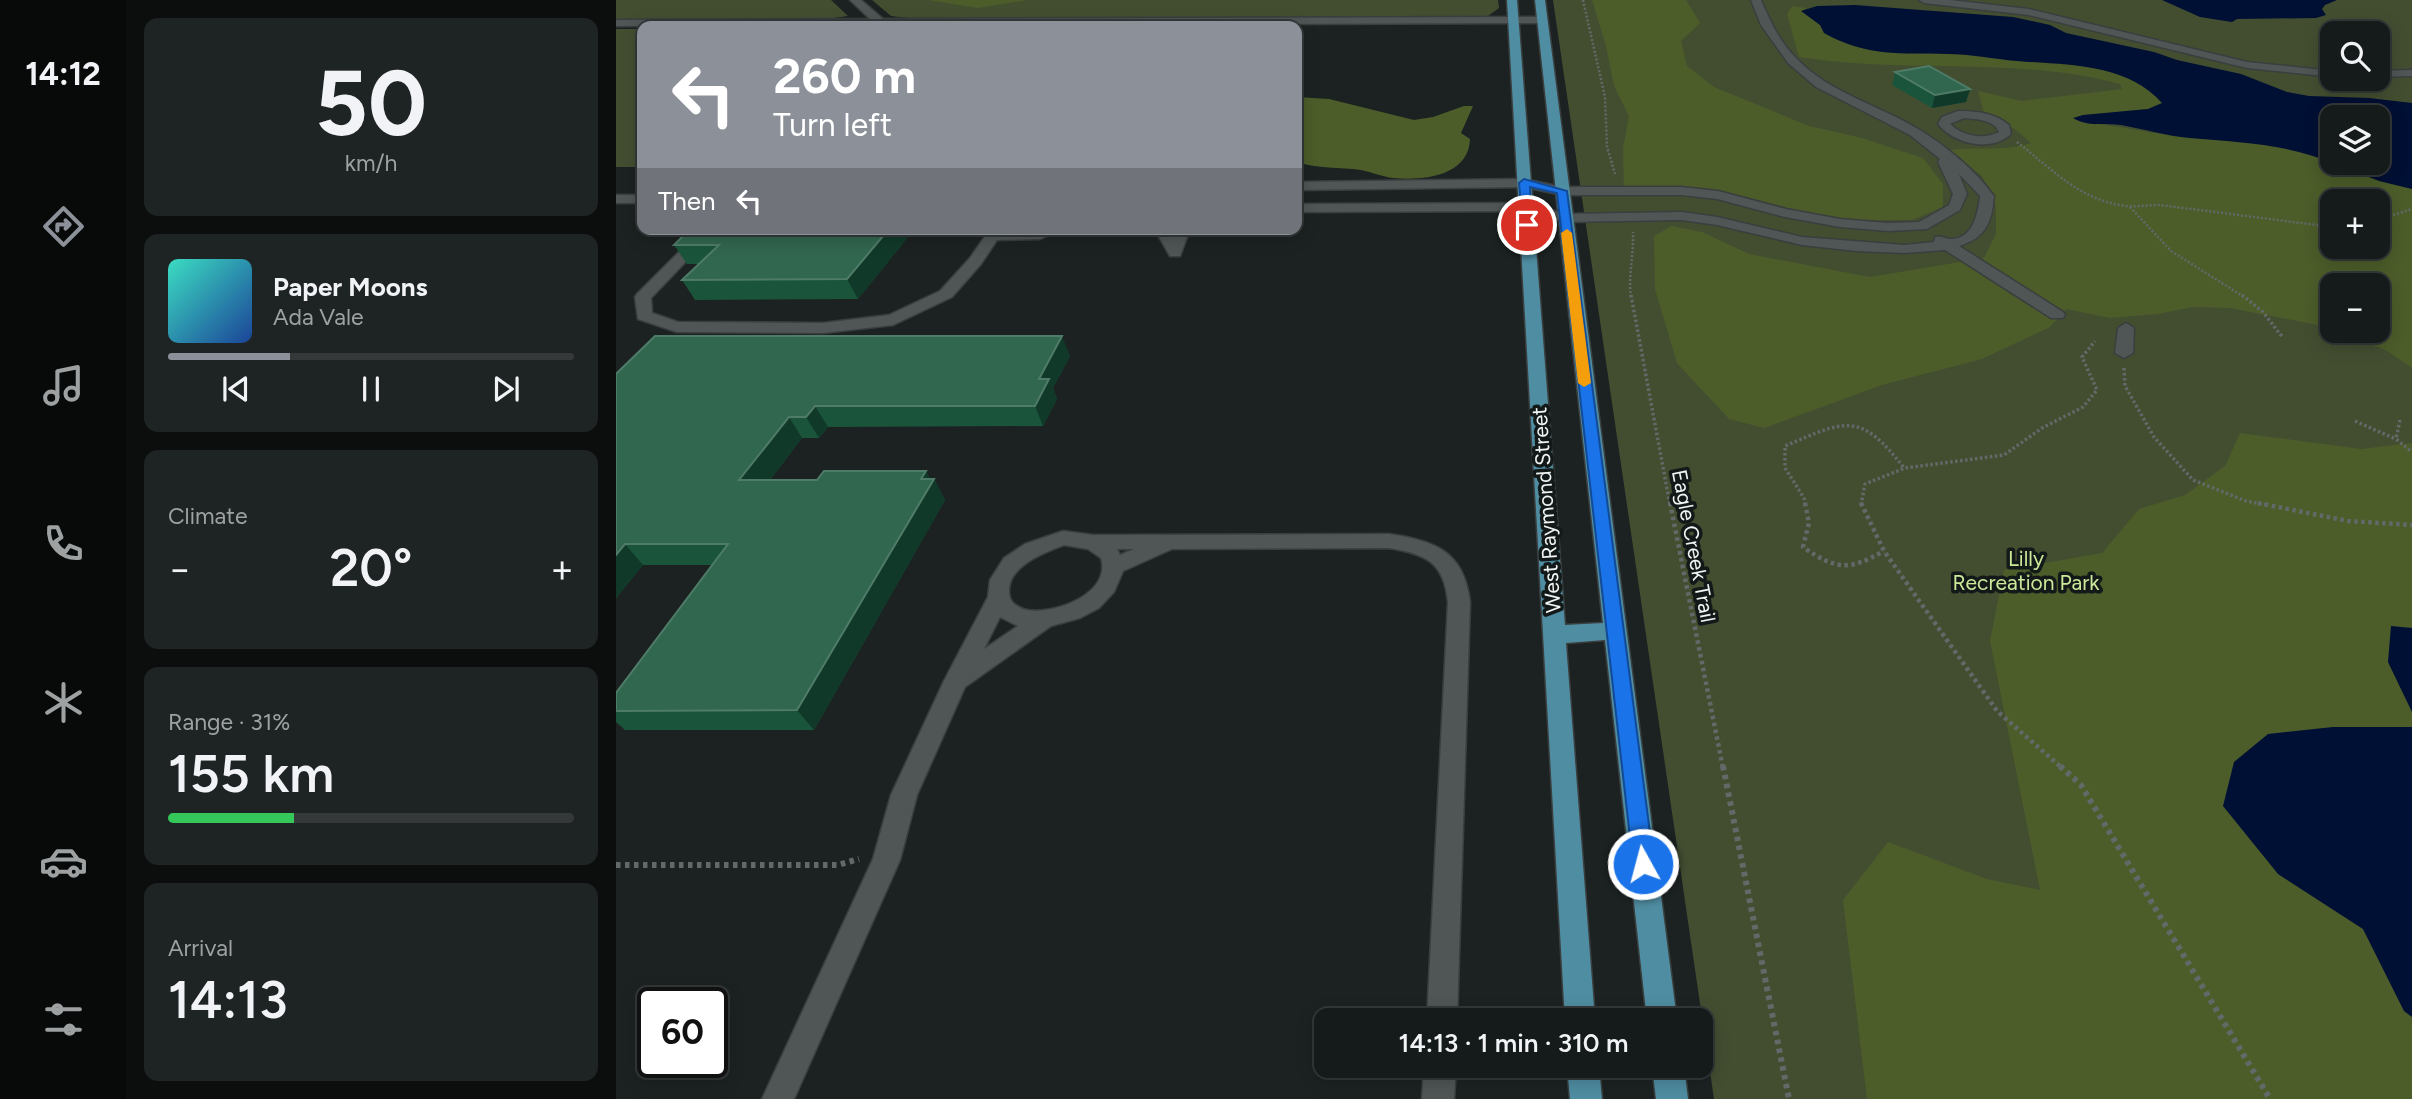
<!DOCTYPE html>
<html lang="en">
<head>
<meta charset="utf-8">
<style>
  :root { --surface:#151a1a; --page:#1e2323; --text:#f1f3f6; --muted:#9da1a2; --line:#343839; --accent:#8c9099 }
  body { margin:0; font-family:Figtree,sans-serif; background:var(--page); color:var(--text); height:100vh; display:flex; flex-direction:column; font-size:26px; white-space:nowrap }
  * { box-sizing:border-box; margin:0 }
  p { font-size:23px; color:var(--muted) }
  .icon { flex:none; width:38px; height:38px; fill:none; stroke:currentColor; stroke-width:2; stroke-linecap:round; stroke-linejoin:round }
  .map { position:relative; flex:1; overflow:hidden }
  .drawer { display:flex; flex-direction:column; gap:18px; padding:18px; background:#0c0e0e; width:490px }
  .drawer>* { flex:none }
  .guide { position:absolute; left:21px; top:21px; width:665px; height:214px; border-radius:14px; box-shadow:0 4px 18px #0003,0 0 0 2px var(--line); background:#8c9099; color:#fff; overflow:hidden }
  .tools { position:absolute; left:1704px; top:21px; display:grid; gap:14px }
  .tools a { display:grid; place-items:center; width:70px; height:70px; border-radius:14px; background:var(--surface); box-shadow:0 4px 18px #0003,0 0 0 2px var(--line); font-size:35px }
  .speed { position:absolute; left:21px; top:987px; display:flex; gap:14px; font-size:35px; font-weight:700; text-align:center }
  .speed>* { display:grid; place-content:center; width:91px; height:91px; border-radius:50%; background:var(--surface); box-shadow:0 4px 18px #0003,0 0 0 2px var(--line); line-height:1 }
  .speed .limit { border:4px solid #111; border-radius:10px; background:#fff; color:#111 }
  .pin { position:absolute; display:grid; place-items:center; width:60px; height:60px; color:#fff; margin:-30px; border:4px solid #fff; border-radius:50%; box-shadow:0 2px 7px #0007 }
  .me { position:absolute; width:77px; margin:-38px; rotate:353deg; stroke-linejoin:round; filter:drop-shadow(0 0 5px #0008) }
  .turn { display:flex; align-items:center; gap:24px; height:147px; padding:0 21px; font-size:32px }
  .turn .icon { width:91px; height:91px; stroke-width:2.5 }
  .turn b { display:block; font-size:49px; line-height:60px }
  .then { display:flex; align-items:center; height:66px; padding:0 21px; background:#0003; gap:14px; font-size:26px }
  .big { font-size:52px; font-weight:600; line-height:1.1 }
  .drawer .widget { flex:1; display:flex; flex-direction:column; justify-content:center; gap:10px; min-width:0; padding:0 24px; border-radius:14px; background:var(--page) }
  .drawer .dial { align-items:center; gap:0 }
  .dial b { font-size:91px; line-height:1 }
  .song { display:flex; align-items:center; gap:21px }
  .cover { width:84px; height:84px; border-radius:10px; background:linear-gradient(135deg,hsl(170 70% 55%),hsl(220 70% 35%)) }
  .played { height:7px; border-radius:4px; background:linear-gradient(90deg,var(--accent) 30%,var(--line) 30%) }
  .keys { display:flex; justify-content:space-around; direction:ltr }
  .heat { display:flex; justify-content:space-between; align-items:center; font-size:38px; direction:ltr }
  .charge { height:10px; border-radius:5px; background:linear-gradient(90deg,#34c759 31%,var(--line) 0) }
  .trip { position:absolute; left:698px; top:1008px; width:399px; height:70px; border-radius:14px; background:var(--surface); box-shadow:0 4px 18px #0003,0 0 0 2px var(--line); font-weight:600; line-height:70px; text-align:center }
  main { display:flex; flex:1; min-height:0 }
  .tab-bar { display:flex; flex-direction:column; width:126px; justify-content:space-around; align-items:center; background:#080a0a; color:var(--muted) }
  .tab-bar .icon { width:49px; height:49px }
  .tab-bar .active { color:var(--accent) }
  .tab-bar b { font-size:32px; color:var(--text) }
  .map>svg:first-child { display:block }
</style>
</head>
<body>
<main>
<nav class="tab-bar">
<b>14:12</b>
<svg class="icon active" aria-label="directions" viewBox="0 0 24 24"><path d="M12 3l9 9-9 9-9-9zM9 14v-3h6M13 9l2 2-2 2"/></svg>
<svg class="icon" aria-label="music" viewBox="0 0 24 24"><path d="M9 18V5l10-2v13"/><circle cx="6" cy="18" r="3"/><circle cx="16" cy="16" r="3"/></svg>
<svg class="icon" aria-label="phone" viewBox="0 0 24 24"><path d="M5 4h4l2 5-3 2q2 4 5 5l2-3 5 2v4C11 20 4 13 5 4z"/></svg>
<svg class="icon" aria-label="climate" viewBox="0 0 24 24"><path d="M12 3v18M4 7l16 10M4 17L20 7"/></svg>
<svg class="icon" aria-label="car" viewBox="0 0 24 24"><path d="M5 17H2v-5l4-1 3-4h7l3 4 3 1v5h-3M9 17h6M6 11h13"/><circle cx="7" cy="17" r="2"/><circle cx="17" cy="17" r="2"/></svg>
<svg class="icon" aria-label="filters" viewBox="0 0 24 24"><path d="M4 7h16M4 17h16"/><circle cx="9" cy="7" r="2"/><circle cx="15" cy="17" r="2"/></svg>
</nav>
<section class="drawer">
<div class="widget dial"><b>50</b><p>km/h</p></div>
<div class="widget">
<div class="song"><i class="cover"></i><div><b>Paper Moons</b><p>Ada Vale</p></div></div>
<div class="played"></div>
<div class="keys"><svg class="icon" aria-label="previous" viewBox="0 0 24 24"><path d="M18 5L8 12l10 7zM5 5v14"/></svg><svg class="icon" aria-label="pause" viewBox="0 0 24 24"><path d="M8 5v14M16 5v14"/></svg><svg class="icon" aria-label="next" viewBox="0 0 24 24"><path d="M6 5l10 7-10 7zM19 5v14"/></svg></div>
</div>
<div class="widget"><p>Climate</p>
<div class="heat"><a>−</a><b class="big">20°</b><a>+</a></div>
</div>
<div class="widget"><p>Range · 31%</p><b class="big">155 km</b><div class="charge"></div></div>
<div class="widget"><p>Arrival</p><b class="big">14:13</b></div>
</section>
<div class="map">
<svg width="1796" height="1099" viewBox="0 0 1796 1099">
  <rect width="100%" height="100%" fill="#1c2222"/>
  <!-- green -->
  <path fill="#434e31" fill-rule="evenodd" d="M0,0H215L232,16L198,21H0Z
    M256,0H882L883,8L872,16L855,18H292L275,16Z
    M937,0H1796V1099H1098ZM1717,33H1762V79H1717ZM1717,117H1762V163H1717ZM1717,201H1762V247H1717ZM1717,285H1762V331H1717Z
    M0,29H26V167H0Z"/>
  <!-- forest -->
  <path fill="#4c5d2a" fill-rule="evenodd" d="M312,0H412L362,8Z
    M976,0H1070L1084,23L1065,41L1071,66L1098,87L1193,126L1246,138L1307,158L1327,184V207L1296,220H1241L1187,213L1103,190L1008,188L1007,148L1013,116L998,86L990,46Z
    M1176,6L1190,8L1186,11L1204,25L1208,33C1251,57 1285,52 1332,54C1356,55 1379,59 1402,61C1451,64 1511,63 1547,104L1532,109L1467,115L1464,122C1500,125 1535,134 1571,137C1613,142 1658,141 1699,155C1732,166 1762,181 1796,189V368L1771,351L1723,331H1762V285H1717V328L1614,308L1577,307L1542,314L1494,318L1450,309L1434,327L1366,359L1266,385L1148,428L1113,419L1061,363L1039,289L1038,236L1056,226L1086,232L1133,254L1254,277L1368,258L1380,234V206L1366,176L1333,150C1361,146 1389,152 1415,143L1400,130L1368,113L1362,91L1406,101L1506,89L1504,84C1399,56 1289,74 1183,57L1171,14ZM1717,201H1762V247H1717Z
    M681,97L713,99L798,120L817,117L848,106H857L845,133L854,139C853,176 807,181 777,178C767,177 756,172 745,170C723,167 702,169 681,162Z
    M1624,433L1745,449L1796,443V628L1776,627L1772,662L1796,712V727H1717L1662,874L1747,929L1788,1011L1796,1017V1099H1251L1227,900L1272,842L1371,879L1424,890L1374,641L1388,570L1486,553L1523,509L1569,495L1609,466Z"/>
  <!-- water -->
  <path fill="#000f34" d="M1546,0H1721L1709,5L1706,9L1710,15L1700,18L1621,19L1616,22L1584,17Z
    M1239,5L1397,17L1434,25L1450,33L1538,52L1561,60L1625,74L1671,92L1693,96L1753,98L1796,103V189L1763,181L1717,163H1762V117H1717V163C1671,144 1622,142 1574,138C1550,136 1528,129 1505,125C1489,123 1471,127 1457,118L1467,115L1532,109L1546,103C1511,63 1450,65 1401,61C1378,59 1355,54 1332,54C1285,53 1251,57 1208,33L1204,25L1185,11L1201,6Z
    M1775,626L1796,628V712L1772,662Z
    M1717,727H1796V1017L1788,1011L1747,929L1662,874L1607,806L1618,762L1652,734Z"/>
  <g fill="none" stroke-linecap="round" stroke-linejoin="round">
    <defs>
      <path id="minor" d="M234,0H245L267,19L926,17L931,20L926,23L0,26V20L254,19Z
        M1135,0H1145C1154,21 1164,43 1181,59C1214,93 1262,105 1302,129C1329,145 1359,170 1378,196C1376,222 1370,238 1343,246L1447,312L1449,315L1447,318H1435L1329,250L1288,253L1240,251L1186,245L1101,225L1066,220L949,222L909,211L681,212V204L910,203L950,214L1066,212L1101,217L1186,237L1288,245L1318,242L1319,237C1326,235 1329,239 1335,239C1357,239 1362,213 1364,196L1343,174L1351,194L1344,210L1311,229L1272,231L1224,227L1169,217L1101,199L1065,195H946L908,187L681,190V182L908,179L946,187H1065L1102,191L1170,209L1224,219L1272,223L1303,222L1333,205L1337,194L1322,162L1324,159L1294,135L1200,87L1172,63L1145,25Z
        M1303,0H1334L1413,9L1631,62L1717,71V77L1631,68L1413,15L1308,3Z
        M1796,70V76L1762,77V71Z
        M1342,111C1361,111 1379,113 1393,125L1395,134C1375,153 1338,144 1322,124L1326,117ZM1348,118C1361,119 1378,120 1383,132C1366,140 1347,136 1334,124Z
        M0,195H26V203H0Z
        M86,229H101L35,298L36,313L62,322L207,323L273,315L324,291L354,258L374,229H388L387,231L446,229L424,239L381,240L365,264L336,297L277,325L207,333L61,332L22,319L19,297L21,294Z
        M536,229H553L557,236L560,229H574L564,256H554L542,235Z
        M1510,323L1518,328L1517,353L1508,358L1499,353L1502,328Z
        M447,531L477,535L773,534C819,541 848,551 854,602L841,1020H811L832,602C828,562 810,554 773,548L556,549L507,571L498,592L483,608L464,618L435,626L349,687L301,795L284,860L178,1099H146L257,859L275,795L328,681L372,597L374,580L388,558L409,544ZM448,545L472,549L485,558C496,594 438,615 411,610C405,609 396,604 394,598C386,568 427,553 448,545ZM501,549H518L504,555ZM384,617L402,626L368,649Z
        M808,1066H840L838,1099H806Z"/>
      <path id="major" d="M891,0H901L949,625L987,623L919,0H929L1061,1020H1031L989,640L950,643L979,1020H949Z
        M951,1066H983L986,1099H954Z
        M1036,1066H1068L1072,1099H1040Z"/>
    </defs>
    <!-- minor casing -->
    <use href="#minor" stroke="#3a3e3e" stroke-width="3"/>
    <!-- major casing -->
    <use href="#major" stroke="#3a3e3e" stroke-width="3"/>
    <!-- path-far3 -->
    <path stroke="#636968" stroke-width="2.5" stroke-dasharray="2 2" stroke-linecap="butt" d="M967,0L989,97L991,147L999,174
      M1401,142C1436,169 1463,200 1510,206C1521,207 1532,205 1543,205L1717,227
      M1514,207L1555,251L1628,297
      M1762,220L1796,209
      M1015,297C1012,275 1018,254 1017,232"/>
    <!-- path-far2 -->
    <path stroke="#636968" stroke-width="3.5" stroke-dasharray="2.5 2.5" stroke-linecap="butt" d="M1015,295L1054,505
      M1626,295L1647,312L1667,338
      M1508,368L1509,386L1538,437L1577,480L1630,501L1651,505
      M1784,420L1780,439L1796,452
      M1739,421L1780,439
      M1189,505L1188,498L1169,468V446C1230,420 1244,411 1288,468
      M1245,505L1249,484L1289,468L1388,455L1426,428L1467,407L1481,390L1466,357L1479,341"/>
    <!-- path-far1 -->
    <path stroke="#636968" stroke-width="4.5" stroke-dasharray="3.5 3.5" stroke-linecap="butt" d="M1054,503L1107,768
      M1189,503L1193,523L1187,547C1220,570 1233,571 1268,551
      M1245,503L1268,551L1381,711L1446,768
      M1642,503L1732,521L1796,525"/>
    <!-- path -->
    <path stroke="#636968" stroke-width="6" stroke-dasharray="4.5 4.5" stroke-linecap="butt" d="M1107,766L1173,1099
      M1444,766L1465,785L1654,1099
      M0,865H222L243,859"/>
    <!-- minor -->
    <use href="#minor" fill="#4f5655" fill-rule="evenodd"/>
    <!-- major -->
    <use href="#major" fill="#4f8da2" fill-rule="evenodd"/>
  </g>
  <!-- wall -->
  <path fill="#1a553b" d="M1279,72L1354,89L1350,102L1316,108L1276,85Z
    M292,237L242,299L79,300L66,280L83,264H71L58,245Z
    M454,356L437,388L441,399L427,426L212,427L203,438H186L154,480L318,479L329,500L198,730H9L0,722V693L97,565H27L0,598V374Z"/>
  <!-- shaded-wall -->
  <path fill="#113929" d="M1354,89L1350,102L1316,108L1319,95Z
    M273,229H288L292,237L242,299L231,279Z
    M446,336L454,356L437,388L441,399L427,426L419,406L423,379Z
    M199,406L212,427L203,438L190,417Z
    M173,417L186,438L138,501L123,480Z
    M310,471L316,482L318,479L329,500L198,730L181,710Z
    M9,544L27,565L0,598V555Z"/>
  <!-- building -->
  <path fill="#31664f" stroke="#4f7c68" stroke-width="2" d="M1313,66L1354,89L1319,95L1279,72Z
    M74,229H273L231,279L66,280L103,245H58Z
    M39,336H446L423,379H433L419,406H199L190,417H173L123,480H201L208,471H310L305,479H318L181,710L0,711V693L112,544H9L0,555V374Z"/>
  <!-- route -->
  <path fill="#1a73e8" stroke="#114b97" stroke-width="2" d="M908,179L951,191L1038,864L1035,871L1027,874L1020,871L1017,864L941,193L914,187L916,225L907,228L903,183Z"/>
  <!-- slow -->
  <path fill="#f59e0b" d="M951,229L956,233L975,383L968,387L962,383L945,233Z"/>
  <g text-anchor="middle" dominant-baseline="central" stroke-width="7" stroke-linejoin="round" paint-order="stroke">
    <!-- street labels -->
    <g font-size="21" fill="#f0f4f3" stroke="#131918">
      <text transform="translate(930 510) rotate(-94)">West Raymond Street</text>
      <text transform="translate(1078 546) rotate(79)">Eagle Creek Trail</text>
    </g>
    <!-- park labels -->
    <g font-size="21" fill="#cce999" stroke="#131918">
      <text x="1410" y="558">Lilly<tspan x="1410" dy="24">Recreation Park</tspan></text>
    </g>
  </g>
</svg>
<div class="tools">
<a><svg class="icon" aria-label="search" viewBox="0 0 24 24"><circle cx="10" cy="10" r="6"/><path d="M15 15l6 6"/></svg></a>
<a><svg class="icon" aria-label="layers" viewBox="0 0 24 24"><path d="M12 4l9 5-9 5-9-5zM3 14l9 5 9-5"/></svg></a>
<a>+</a>
<a>−</a>
</div>
<div class="speed"><div class="limit">60</div></div>
<div class="pin" style="left:911px;top:225px;background:#d93025"><svg class="icon" aria-label="arrive" viewBox="0 0 24 24"><path d="M6 21V4h12l-3 4 3 4H6"/></svg></div>
<svg class="me" style="left:1027px;top:864px" viewBox="-20 -20 40 40"><circle r="17" fill="#1a73e8" stroke="#fff" stroke-width="3"/><path d="M0-11L8 9 0 5-8 9z" fill="#fff"/></svg>
<div class="trip">14:13 · 1 min · 310 m</div>
<div class="guide">
<div class="turn"><svg class="icon" aria-label="left" viewBox="0 0 24 24"><path d="M17 20v-9H6M10 6l-5 5 5 5"/></svg><div><b>260 m</b>Turn left</div></div>
<div class="then">Then<svg class="icon" aria-label="left" viewBox="0 0 24 24"><path d="M17 20v-9H6M10 6l-5 5 5 5"/></svg></div>
</div>
</div>
</main>
</body>
</html>
